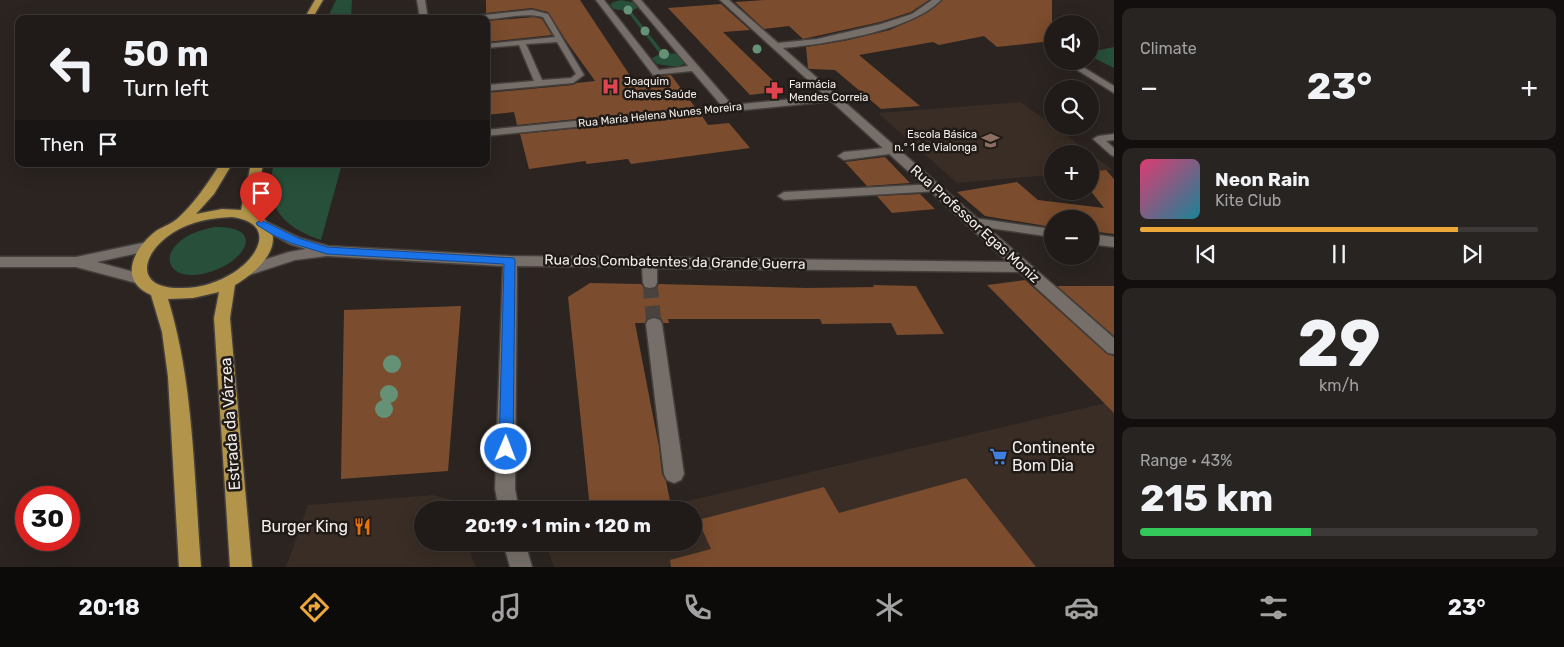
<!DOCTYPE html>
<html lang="en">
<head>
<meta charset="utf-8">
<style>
  :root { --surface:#201b19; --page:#282422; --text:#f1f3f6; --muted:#a2a1a2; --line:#3d3938; --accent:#eca93a }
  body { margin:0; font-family:Rubik,sans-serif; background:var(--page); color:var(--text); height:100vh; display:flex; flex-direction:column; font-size:19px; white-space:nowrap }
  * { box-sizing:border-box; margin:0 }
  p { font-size:16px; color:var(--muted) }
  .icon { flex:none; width:28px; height:28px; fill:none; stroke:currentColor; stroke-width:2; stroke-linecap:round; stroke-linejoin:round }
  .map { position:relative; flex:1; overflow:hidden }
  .drawer { display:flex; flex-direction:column; gap:8px; padding:8px; background:#120f0e; width:450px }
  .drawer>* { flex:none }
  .hud { position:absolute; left:15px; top:15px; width:475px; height:152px; border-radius:10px; box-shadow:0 5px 20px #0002,0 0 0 1px var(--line); background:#201b19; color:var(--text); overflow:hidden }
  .controls { position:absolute; left:1044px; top:15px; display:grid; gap:10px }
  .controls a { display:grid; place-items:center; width:55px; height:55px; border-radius:50%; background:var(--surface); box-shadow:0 5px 20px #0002,0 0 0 1px var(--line); font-size:25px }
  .speed { position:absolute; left:15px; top:486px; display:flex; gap:10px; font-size:25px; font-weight:700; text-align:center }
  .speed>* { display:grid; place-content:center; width:65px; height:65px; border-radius:50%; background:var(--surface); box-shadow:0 5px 20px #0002,0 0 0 1px var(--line); line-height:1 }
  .speed .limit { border:8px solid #d22; background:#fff; color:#111 }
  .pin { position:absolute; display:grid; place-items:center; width:42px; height:42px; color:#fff; margin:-51px -21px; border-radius:50% 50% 50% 0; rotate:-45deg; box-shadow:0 0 5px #0007 }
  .pin .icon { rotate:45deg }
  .me { position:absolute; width:55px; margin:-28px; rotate:1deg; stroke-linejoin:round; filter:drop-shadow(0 0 4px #0008) }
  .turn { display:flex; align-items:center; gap:18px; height:105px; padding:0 25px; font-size:22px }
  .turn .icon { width:65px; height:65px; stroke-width:2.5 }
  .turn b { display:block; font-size:35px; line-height:42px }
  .then { display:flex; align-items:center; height:48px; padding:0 25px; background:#0003; gap:10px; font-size:19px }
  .big { font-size:38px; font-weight:700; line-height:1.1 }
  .drawer .widget { flex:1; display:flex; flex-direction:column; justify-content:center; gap:8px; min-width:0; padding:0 18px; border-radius:10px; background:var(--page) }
  .drawer .dial { align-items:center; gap:0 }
  .dial b { font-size:65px; line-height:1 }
  .song { display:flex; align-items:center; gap:15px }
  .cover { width:60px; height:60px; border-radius:8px; background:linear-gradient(135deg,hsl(340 70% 55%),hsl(190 70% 35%)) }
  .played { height:5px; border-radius:2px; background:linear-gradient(90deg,var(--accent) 80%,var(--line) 80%) }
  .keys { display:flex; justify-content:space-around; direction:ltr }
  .heat { display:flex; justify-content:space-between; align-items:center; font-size:28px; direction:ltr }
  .charge { height:8px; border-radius:4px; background:linear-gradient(90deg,#34c759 43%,var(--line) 0) }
  .trip { position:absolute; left:414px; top:501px; width:288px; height:50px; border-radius:25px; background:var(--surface); box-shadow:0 5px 20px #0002,0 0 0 1px var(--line); font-weight:700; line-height:50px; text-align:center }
  .tab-bar { display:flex; height:80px; justify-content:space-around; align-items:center; background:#0d0b0a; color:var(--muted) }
  .tab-bar .icon { width:35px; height:35px }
  .tab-bar .selected { color:var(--accent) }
  .tab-bar b { font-size:22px; color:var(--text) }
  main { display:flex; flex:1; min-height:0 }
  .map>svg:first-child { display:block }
</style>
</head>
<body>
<main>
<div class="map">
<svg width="1114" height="567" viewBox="0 0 1114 567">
  <rect width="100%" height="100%" fill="#2b2421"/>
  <!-- built -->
  <path fill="#392d25" d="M1021,102L1113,170L1090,172V154H1052V175L957,183L878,113Z
    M1114,401V567H554L545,543L692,542V510H649Z
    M433,495L453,500L456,510H422V542L466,543L476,567H286L308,505Z"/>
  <!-- green -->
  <path fill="#274f3a" d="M336,0H352L351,19H327Z
    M621,0L636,3L639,7L631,11L664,53L681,54L685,60L684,64L677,67L657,64L652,58L660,54L627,11L614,9L610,5L613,2Z
    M1114,47V68L1090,56V52Z
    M274,164H342L321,240C282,227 263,205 274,164Z
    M214,227C278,226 233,276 190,275C168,274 163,256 179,242C189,233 202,230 214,227Z"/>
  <!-- building -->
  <path fill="#7b4c2d" d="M486,0H580L633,80L671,75L695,107L517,125L514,112L486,115V93L573,85L577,83L595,81L567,42L548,12L532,8L486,13Z
    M764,0H929L911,12L880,22L803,39L789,26L764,29L735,2Z
    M943,0H1052V41L997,47L984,36L939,45L933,42L859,55L920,106L881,109L835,70L810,69L808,68L806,47L844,41L890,30L928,12Z
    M721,4L750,30L723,32L784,91L750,95L668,8Z
    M534,17L542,19L552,35L486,42V21Z
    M702,116L708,125L729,123L750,148L631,164L628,159L587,164L585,161L529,169L520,134Z
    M885,157L910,183L867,186L845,162Z
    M1106,170L1114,179V234L1090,231V219H1052V227L985,216L957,192L1017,182L1038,200L1104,208L1090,190V172Z
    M920,194L935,209L892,213L877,196Z
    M1025,280L1107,354L1114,356V413L987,285Z
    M590,283L641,284L645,289L650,290L655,289L659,284L807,288L874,287L873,285L916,286L944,334L897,335L891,323L822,324L820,319H668L669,323H663L661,318L653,316L647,318L645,323H635L659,447L662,474L666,481L670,501L590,509L568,297Z
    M1057,286H1114V336Z
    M461,306L448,471L341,479L344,310Z
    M966,478L1036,567H671L670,560L711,549L698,520L824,487L839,513Z"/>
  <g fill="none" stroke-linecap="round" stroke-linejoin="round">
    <!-- street-tunnel -->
    <path stroke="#49423f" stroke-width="15" stroke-dasharray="15 8" stroke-linecap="butt" d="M650,283L654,324"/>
    <defs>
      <path id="lane" d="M532,10L548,14L584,75L573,83L486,91V85L534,81L519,45L486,48V44L555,37L543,17C520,11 494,23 471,18L475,16ZM557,42L576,74L571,78L542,80L526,44Z
        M1063,61H1073L1114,86V93Z
        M1114,134V140L1106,141L1114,148V156L1111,155L1093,139L1098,136Z"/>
      <path id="street" d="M417,0H425L428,19H420Z
        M596,0H604L659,70L688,66L633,0H641L732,105L834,95L839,98L834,101L486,136V130L722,106L692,71L653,75Z
        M893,147L897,149L899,151L897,153L844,160L838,156L844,152Z
        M935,184L941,188L939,191L784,200L778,196L784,192Z
        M974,218L1052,229V237L969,225L967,222L969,219Z
        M261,219L300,238L328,246L510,256L1023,262L1028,263L1030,267L1028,271L1023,272L657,268V283L655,287L650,288L645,287L643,283L642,267L517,266L515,489L519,510H499L495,489L503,266L327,256L295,260L246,276L241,275L239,271L241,267L289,252L306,249L290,244L256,226L254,223L256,220Z
        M1090,234L1114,237V247L1090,244Z
        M654,318L660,320L662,324L684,474L681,480L674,483L667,480L664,474L646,324L648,320Z
        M503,542H525L532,567H510Z"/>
      <path id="secondary" d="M720,0H729L778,43L817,39L881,24L912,14L932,0H941C911,31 826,44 783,48L1114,338V354L1108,353Z
        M147,242L152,244L154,247L152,250L97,262L145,275L147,279L145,283L140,284L76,267H0V257H76Z"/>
      <path id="primary" d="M315,0H323L312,19H304Z
        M220,164H232L214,194L196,214L222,209L241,210L251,164H263L254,213C261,216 266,220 269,226C284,249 253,275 235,285L230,318L252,567H230L214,318L219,292L193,298L168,299C194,383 194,479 201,567H179L168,377L162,332L151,295C117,280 134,248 156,231C162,227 171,224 177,219C194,204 208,183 220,164ZM232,217C276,223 260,256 233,273C218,282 201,288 183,288C133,290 140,253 174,232C192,221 211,218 232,217Z"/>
    </defs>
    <!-- lane casing -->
    <use href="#lane" stroke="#443f3c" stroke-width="3"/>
    <!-- street casing -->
    <use href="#street" stroke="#443f3c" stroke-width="3"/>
    <!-- secondary casing -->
    <use href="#secondary" stroke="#443f3c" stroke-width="3"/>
    <!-- primary casing -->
    <use href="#primary" stroke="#443f3c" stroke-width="3"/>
    <!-- lane -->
    <use href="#lane" fill="#756e69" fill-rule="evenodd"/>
    <!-- street -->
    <use href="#street" fill="#756e69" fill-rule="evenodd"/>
    <!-- secondary -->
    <use href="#secondary" fill="#756e69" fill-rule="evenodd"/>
    <!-- primary -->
    <use href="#primary" fill="#b2944a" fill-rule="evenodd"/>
  </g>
  <!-- trees -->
  <g fill="#659276">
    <circle cx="628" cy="10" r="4.5"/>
    <circle cx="645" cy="31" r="4.5"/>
    <circle cx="757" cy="49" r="4.5"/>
    <circle cx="664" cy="54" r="5"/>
    <circle cx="392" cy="364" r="9"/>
    <circle cx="389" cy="394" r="9"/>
    <circle cx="384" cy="409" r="9"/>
  </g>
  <!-- route -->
  <path fill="#1a73e8" stroke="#114b97" d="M261,220L298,238L327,247L514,258L515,261L513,449L511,453L506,455L501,453L499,449L504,264L327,254L291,243L273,235L257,225L256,223Z"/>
  <!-- icons -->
  <defs>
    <symbol id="hospital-bare" viewBox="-9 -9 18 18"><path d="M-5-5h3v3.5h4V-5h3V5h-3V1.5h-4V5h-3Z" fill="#e0444e" stroke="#211b17" stroke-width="2.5" paint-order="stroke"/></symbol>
    <symbol id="pharmacy-bare" viewBox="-9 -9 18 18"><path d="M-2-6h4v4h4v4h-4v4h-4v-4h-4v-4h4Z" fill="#e0444e" stroke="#211b17" stroke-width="2.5" paint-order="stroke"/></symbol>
    <symbol id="school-bare" viewBox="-9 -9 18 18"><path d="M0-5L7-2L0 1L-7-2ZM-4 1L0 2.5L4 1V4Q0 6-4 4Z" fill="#8d6e63" stroke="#211b17" stroke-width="2.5" paint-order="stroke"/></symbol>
    <symbol id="supermarket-bare" viewBox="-9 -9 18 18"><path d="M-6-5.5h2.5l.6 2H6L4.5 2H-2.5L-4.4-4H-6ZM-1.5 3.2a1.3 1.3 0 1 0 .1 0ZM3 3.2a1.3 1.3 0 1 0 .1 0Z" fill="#3f7fe0" stroke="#211b17" stroke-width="2.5" paint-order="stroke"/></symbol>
    <symbol id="restaurant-bare" viewBox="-9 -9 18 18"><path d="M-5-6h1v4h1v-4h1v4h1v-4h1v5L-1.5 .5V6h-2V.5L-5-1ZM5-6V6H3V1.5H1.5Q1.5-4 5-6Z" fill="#e8710a" stroke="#211b17" stroke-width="2.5" paint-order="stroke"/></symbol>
  </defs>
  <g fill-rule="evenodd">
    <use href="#hospital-bare" x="598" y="74" width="25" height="25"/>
    <use href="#pharmacy-bare" x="762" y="78" width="25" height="25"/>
    <use href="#school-bare" x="978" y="128" width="25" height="25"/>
    <use href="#supermarket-bare" x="986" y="444" width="25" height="25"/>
    <use href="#restaurant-bare" x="350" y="514" width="25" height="25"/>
  </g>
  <g text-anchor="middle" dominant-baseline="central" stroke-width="5" stroke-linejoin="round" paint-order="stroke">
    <!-- far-poi labels -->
    <g font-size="11" fill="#f2edeb" stroke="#211b17" text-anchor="start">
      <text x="624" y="81">Joaquim<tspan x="624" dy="13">Chaves Saúde</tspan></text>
      <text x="789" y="84">Farmácia<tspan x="789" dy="13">Mendes Correia</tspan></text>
      <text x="977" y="134" text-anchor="end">Escola Básica<tspan x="977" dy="13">n.º 1 de Vialonga</tspan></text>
    </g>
    <!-- far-street labels -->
    <g font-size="11" fill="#f2edeb" stroke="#211b17">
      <text transform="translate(660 115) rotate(-6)">Rua Maria Helena Nunes Moreira</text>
    </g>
    <!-- street labels -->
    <g font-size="14" fill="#f2edeb" stroke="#211b17">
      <text transform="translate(975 224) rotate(42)">Rua Professor Egas Moniz</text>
      <text transform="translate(675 262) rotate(1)">Rua dos Combatentes da Grande Guerra</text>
    </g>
    <!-- near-street labels -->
    <g font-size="16" fill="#f2edeb" stroke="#211b17">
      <text transform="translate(230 424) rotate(-94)">Estrada da Várzea</text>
    </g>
    <!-- near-poi labels -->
    <g font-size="16" fill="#f2edeb" stroke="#211b17" text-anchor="start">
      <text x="1012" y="447">Continente<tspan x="1012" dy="18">Bom Dia</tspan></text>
      <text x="348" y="526" text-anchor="end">Burger King</text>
    </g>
  </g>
</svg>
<div class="controls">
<a><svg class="icon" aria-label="sound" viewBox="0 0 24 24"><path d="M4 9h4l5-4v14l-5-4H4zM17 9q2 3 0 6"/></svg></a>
<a><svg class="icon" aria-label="search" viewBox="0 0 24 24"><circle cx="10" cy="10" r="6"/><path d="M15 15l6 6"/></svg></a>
<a>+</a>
<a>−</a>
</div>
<div class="speed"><div class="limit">30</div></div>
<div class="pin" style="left:261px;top:223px;background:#d93025"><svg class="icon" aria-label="arrive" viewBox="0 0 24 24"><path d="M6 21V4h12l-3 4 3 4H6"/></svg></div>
<svg class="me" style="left:506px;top:449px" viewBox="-20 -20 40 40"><circle r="17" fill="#1a73e8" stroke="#fff" stroke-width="3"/><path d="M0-11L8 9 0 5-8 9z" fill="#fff"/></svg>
<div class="trip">20:19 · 1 min · 120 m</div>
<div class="hud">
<div class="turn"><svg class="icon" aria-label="left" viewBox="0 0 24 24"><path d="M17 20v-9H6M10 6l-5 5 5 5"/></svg><div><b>50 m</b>Turn left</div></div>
<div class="then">Then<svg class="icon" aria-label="arrive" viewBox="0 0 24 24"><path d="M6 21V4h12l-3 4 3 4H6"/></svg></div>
</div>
</div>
<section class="drawer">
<div class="widget"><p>Climate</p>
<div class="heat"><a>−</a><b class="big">23°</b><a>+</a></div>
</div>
<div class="widget">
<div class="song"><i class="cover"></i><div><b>Neon Rain</b><p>Kite Club</p></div></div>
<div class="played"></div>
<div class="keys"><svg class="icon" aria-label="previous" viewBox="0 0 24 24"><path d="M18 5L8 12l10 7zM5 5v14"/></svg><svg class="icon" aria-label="pause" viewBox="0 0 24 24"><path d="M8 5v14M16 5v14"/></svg><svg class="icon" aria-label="next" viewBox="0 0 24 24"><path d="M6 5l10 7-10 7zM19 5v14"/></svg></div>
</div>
<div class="widget dial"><b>29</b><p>km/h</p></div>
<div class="widget"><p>Range · 43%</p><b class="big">215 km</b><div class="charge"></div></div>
</section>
</main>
<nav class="tab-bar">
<b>20:18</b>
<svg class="icon selected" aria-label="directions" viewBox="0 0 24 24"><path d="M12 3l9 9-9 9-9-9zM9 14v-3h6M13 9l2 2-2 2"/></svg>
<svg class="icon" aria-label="music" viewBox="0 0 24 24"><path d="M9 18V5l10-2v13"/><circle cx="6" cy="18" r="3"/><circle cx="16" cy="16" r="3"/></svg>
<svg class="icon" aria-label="phone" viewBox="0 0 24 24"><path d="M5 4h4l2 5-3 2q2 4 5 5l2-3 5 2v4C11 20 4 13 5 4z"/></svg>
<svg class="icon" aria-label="climate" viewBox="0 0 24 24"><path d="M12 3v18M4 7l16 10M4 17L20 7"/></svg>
<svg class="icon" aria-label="car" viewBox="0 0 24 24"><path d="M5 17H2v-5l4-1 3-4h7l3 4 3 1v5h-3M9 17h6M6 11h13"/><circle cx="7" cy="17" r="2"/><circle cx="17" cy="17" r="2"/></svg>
<svg class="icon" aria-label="filters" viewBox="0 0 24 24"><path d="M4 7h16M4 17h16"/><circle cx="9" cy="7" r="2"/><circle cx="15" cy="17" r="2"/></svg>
<b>23°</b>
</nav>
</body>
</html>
